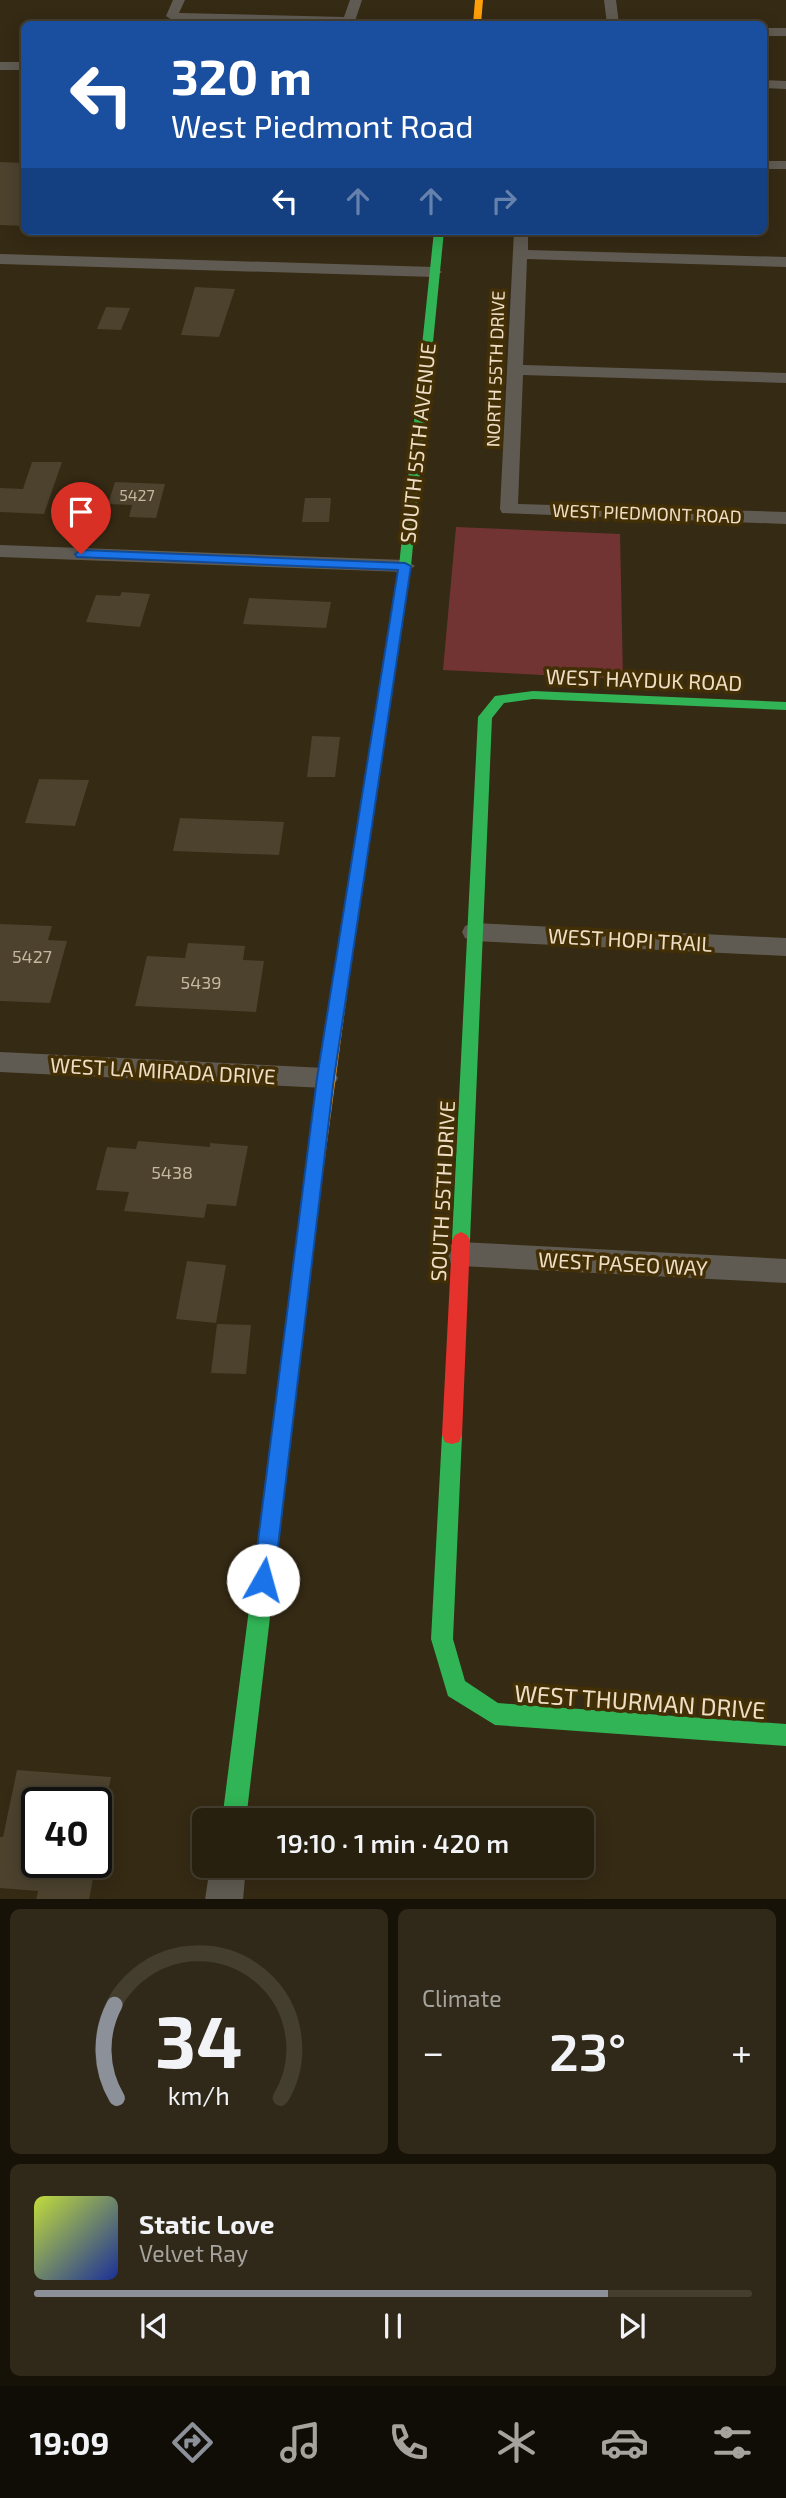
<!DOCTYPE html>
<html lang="en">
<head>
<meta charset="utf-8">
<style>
  :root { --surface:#28200f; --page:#302818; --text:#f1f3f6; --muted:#a5a39e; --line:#443e2f; --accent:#8c9099 }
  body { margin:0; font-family:"Exo 2",sans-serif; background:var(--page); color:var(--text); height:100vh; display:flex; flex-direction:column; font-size:26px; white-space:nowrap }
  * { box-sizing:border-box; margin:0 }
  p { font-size:23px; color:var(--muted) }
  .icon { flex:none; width:38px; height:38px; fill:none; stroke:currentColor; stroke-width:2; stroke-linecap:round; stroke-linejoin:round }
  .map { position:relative; height:1899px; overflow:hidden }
  .side { display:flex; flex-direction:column; gap:10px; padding:10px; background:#161208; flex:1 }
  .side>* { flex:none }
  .guide { position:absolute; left:21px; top:21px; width:746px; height:214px; border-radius:10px; box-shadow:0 4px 18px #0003,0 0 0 2px var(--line); background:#1a4fa0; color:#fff; overflow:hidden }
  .speed { position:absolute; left:21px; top:1787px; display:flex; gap:14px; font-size:35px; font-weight:700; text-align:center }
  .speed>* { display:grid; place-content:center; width:91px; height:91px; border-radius:50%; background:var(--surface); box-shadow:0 4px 18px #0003,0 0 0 2px var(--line); line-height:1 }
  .speed .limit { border:4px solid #111; border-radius:10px; background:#fff; color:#111 }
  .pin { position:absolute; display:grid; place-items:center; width:60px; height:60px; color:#fff; margin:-72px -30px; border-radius:50% 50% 50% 0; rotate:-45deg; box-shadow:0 0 7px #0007 }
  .pin .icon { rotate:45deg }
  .me { position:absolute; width:77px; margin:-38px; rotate:7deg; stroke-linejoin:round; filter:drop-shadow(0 0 5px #0008) }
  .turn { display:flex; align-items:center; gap:24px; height:147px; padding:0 35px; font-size:32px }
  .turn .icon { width:91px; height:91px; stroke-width:2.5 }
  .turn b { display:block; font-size:49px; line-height:60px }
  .lanes { display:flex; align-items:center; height:66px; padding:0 35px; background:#0003; justify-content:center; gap:35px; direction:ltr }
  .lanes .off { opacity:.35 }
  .big { font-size:52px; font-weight:600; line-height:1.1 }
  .side .card { flex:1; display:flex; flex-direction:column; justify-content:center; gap:10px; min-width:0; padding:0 24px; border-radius:10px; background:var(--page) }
  .side .dial { align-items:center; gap:0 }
  .dial svg { height:182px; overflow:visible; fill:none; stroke:var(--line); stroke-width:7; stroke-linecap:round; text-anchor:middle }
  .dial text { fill:var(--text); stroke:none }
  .song { display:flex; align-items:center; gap:21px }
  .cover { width:84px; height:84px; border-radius:10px; background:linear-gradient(135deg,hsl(70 70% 55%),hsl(230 70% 35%)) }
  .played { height:7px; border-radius:4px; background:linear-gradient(90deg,var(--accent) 80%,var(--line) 80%) }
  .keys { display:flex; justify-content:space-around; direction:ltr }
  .heat { display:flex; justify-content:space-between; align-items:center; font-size:38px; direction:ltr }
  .side .tiles { flex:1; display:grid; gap:10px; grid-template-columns:1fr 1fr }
  .card:last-child { grid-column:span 2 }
  .trip { position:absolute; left:192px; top:1808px; width:402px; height:70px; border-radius:10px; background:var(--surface); box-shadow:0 4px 18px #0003,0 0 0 2px var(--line); font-weight:600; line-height:70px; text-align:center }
  .tabs { display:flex; height:112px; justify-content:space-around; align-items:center; background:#100d06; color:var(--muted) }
  .tabs .icon { width:49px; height:49px }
  .tabs .current { color:var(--accent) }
  .tabs b { font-size:32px; color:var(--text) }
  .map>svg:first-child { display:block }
</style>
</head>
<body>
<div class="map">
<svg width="786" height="1900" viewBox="0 0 786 1900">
  <rect width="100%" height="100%" fill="#352a14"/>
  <!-- green -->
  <path fill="#723432" d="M456,527L620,534L623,679L443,670Z"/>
  <!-- building -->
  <path fill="#4c422e" d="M0,162L24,163V226L0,225Z
    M195,287L235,289L219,337L181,335Z
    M106,307L130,308L121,330L97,329Z
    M32,462H62L44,514L0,512V488L23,489Z
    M115,482L165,484L156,518L129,517L132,505L108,504Z
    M305,498H331L329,522H302Z
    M122,592L150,594L140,627L86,622L96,595L120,596Z
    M249,598L331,602L326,628L243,624Z
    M312,736L340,737L335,777H307Z
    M39,779L89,780L75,826L25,823Z
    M180,818L284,822L279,855L173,851Z
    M0,924L52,926L48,940L67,941L50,1003L0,1001Z
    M188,943L245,946L243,960L264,961L256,1012L135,1006L147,956L185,958Z
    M138,1141L210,1147V1143L248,1146L236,1206L207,1204L204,1218L124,1211L129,1192L96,1190L107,1147L136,1149Z
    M187,1261L226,1265L216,1323L176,1319Z
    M217,1324L251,1325L246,1374L211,1373Z
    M17,1770L111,1777L106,1802H37V1862H96L89,1900H36L38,1891L0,1888V1837H3Z"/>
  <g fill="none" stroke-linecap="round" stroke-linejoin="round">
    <!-- street -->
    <path fill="#605b52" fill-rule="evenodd" d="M173,0H185L179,13L344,17L350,0H362L355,21L349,24L172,20L166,16Z
      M604,0H616L619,24H607Z
      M763,28H786V36H763Z
      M0,62H24V70H0Z
      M763,80L786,81V89L763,88Z
      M763,161H786V169H763Z
      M514,231H528V250L786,257V267L527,259L523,365L786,373V383L523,375L518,504L786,512V524L502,513L500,509Z
      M0,254L434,267L442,272L434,277L0,264Z
      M0,545L405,560L415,566L405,572L0,557Z
      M474,923L786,938V956L474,941L465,938L462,932L465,926Z
      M0,1052L325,1068L334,1071L338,1078L334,1085L325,1088L0,1072Z
      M460,1242L786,1259V1283L460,1266L450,1263L446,1254L450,1245Z
      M210,1866H246L243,1900H205Z"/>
    <!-- fast -->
    <path fill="#30b455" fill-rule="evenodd" d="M434,231H444L411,566L350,972L342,978L334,972L399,566Z
      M533,691L786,702V710L533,699L504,703L492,718L470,1240L467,1245L461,1248L455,1245L452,1240L478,717L495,696Z
      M311,1188L317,1190L320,1195L246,1820H222L302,1195L305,1190Z
      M452,1426L459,1428L462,1435L453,1639L465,1681L498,1703L786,1724V1746L495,1725L448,1696L431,1639L442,1435L445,1428Z"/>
    <!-- slow -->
    <path fill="#ff9f0a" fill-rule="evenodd" d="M475,0H483L481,24H473Z
      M342,966L350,972L320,1195L317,1200L311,1202L305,1200L302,1195L334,972Z"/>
    <!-- jam -->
    <path fill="#e5322d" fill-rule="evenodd" d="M461,1232L467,1235L470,1240L462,1435L459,1442L452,1444L445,1442L442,1435L452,1240L455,1235Z"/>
  </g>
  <!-- route -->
  <path fill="#1a73e8" stroke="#114b97" stroke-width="2" d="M81,550L405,563L411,566L334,1078L274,1580L271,1588L263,1591L256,1588L253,1580L317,1078L398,570L77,557L75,554Z"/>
  <g text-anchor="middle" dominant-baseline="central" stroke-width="7" stroke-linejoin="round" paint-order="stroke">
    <!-- far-number labels -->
    <g font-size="16" fill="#c6b79f">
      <text x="137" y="494">5427</text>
    </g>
    <!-- far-street labels -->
    <g font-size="18" fill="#eedec5" stroke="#432f06">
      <text transform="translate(495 369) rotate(-88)">NORTH 55TH DRIVE</text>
      <text transform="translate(647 513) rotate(2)">WEST PIEDMONT ROAD</text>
    </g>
    <!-- number labels -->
    <g font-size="18" fill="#c6b79f">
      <text x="32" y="956">5427</text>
      <text x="201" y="982">5439</text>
      <text x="172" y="1172">5438</text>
    </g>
    <!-- street labels -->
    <g font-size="21" fill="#eedec5" stroke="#432f06">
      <text transform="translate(417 443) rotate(-84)">SOUTH 55TH AVENUE</text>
      <text transform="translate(644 679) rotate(2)">WEST HAYDUK ROAD</text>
      <text transform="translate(630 939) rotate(3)">WEST HOPI TRAIL</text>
      <text transform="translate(163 1070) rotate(3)">WEST LA MIRADA DRIVE</text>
      <text transform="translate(442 1191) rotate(-87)">SOUTH 55TH DRIVE</text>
      <text transform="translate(623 1263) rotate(3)">WEST PASEO WAY</text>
    </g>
    <!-- near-street labels -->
    <g font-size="24" fill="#eedec5" stroke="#432f06">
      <text transform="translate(640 1701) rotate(4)">WEST THURMAN DRIVE</text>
    </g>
  </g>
</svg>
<div class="speed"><div class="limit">40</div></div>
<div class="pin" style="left:81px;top:554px;background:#d93025"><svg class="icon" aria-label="arrive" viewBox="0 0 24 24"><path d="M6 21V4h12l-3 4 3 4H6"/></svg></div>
<svg class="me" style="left:263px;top:1580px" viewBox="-20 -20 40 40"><circle r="19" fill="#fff"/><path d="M0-13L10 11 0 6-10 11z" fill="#1a73e8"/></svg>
<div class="trip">19:10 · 1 min · 420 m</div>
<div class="guide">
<div class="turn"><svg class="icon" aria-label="left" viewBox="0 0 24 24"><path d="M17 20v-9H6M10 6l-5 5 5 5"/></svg><div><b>320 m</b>West Piedmont Road</div></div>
<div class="lanes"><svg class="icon" aria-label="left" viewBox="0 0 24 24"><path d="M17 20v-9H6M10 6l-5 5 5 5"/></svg><svg class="icon off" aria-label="ahead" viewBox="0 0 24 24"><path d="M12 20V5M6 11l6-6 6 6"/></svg><svg class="icon off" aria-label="ahead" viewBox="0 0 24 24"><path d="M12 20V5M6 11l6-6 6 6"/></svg><svg class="icon off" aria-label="right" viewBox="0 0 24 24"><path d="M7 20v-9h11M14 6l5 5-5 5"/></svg></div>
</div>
</div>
<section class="side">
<div class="tiles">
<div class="card dial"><svg viewBox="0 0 100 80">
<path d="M14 69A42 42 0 1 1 86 69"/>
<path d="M14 69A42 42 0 0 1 13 28" stroke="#8c9099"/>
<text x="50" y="56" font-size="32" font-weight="700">34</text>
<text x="50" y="72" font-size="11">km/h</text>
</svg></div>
<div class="card"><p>Climate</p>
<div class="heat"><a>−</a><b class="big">23°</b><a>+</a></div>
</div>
<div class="card">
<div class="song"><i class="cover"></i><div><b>Static Love</b><p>Velvet Ray</p></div></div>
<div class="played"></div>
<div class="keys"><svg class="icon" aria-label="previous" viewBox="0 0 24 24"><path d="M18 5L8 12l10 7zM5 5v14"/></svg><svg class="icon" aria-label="pause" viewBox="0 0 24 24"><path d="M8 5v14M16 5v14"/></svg><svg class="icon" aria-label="next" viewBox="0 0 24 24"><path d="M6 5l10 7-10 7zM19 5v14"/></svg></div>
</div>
</div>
</section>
<nav class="tabs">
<b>19:09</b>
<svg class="icon current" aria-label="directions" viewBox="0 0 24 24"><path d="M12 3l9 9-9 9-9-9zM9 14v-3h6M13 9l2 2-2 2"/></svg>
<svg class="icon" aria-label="music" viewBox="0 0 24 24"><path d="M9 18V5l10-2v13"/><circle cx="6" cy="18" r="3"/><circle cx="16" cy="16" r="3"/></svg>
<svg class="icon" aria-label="phone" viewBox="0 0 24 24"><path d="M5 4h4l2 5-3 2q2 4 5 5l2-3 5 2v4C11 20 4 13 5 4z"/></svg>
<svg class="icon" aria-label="climate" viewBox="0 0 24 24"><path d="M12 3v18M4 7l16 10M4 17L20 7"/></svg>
<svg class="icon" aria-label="car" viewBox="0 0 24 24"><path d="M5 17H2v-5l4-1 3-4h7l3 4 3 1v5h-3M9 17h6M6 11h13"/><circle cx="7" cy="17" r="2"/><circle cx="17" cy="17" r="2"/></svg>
<svg class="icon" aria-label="filters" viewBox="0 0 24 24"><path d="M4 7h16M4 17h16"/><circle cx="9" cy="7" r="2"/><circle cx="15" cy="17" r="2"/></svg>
</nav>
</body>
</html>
